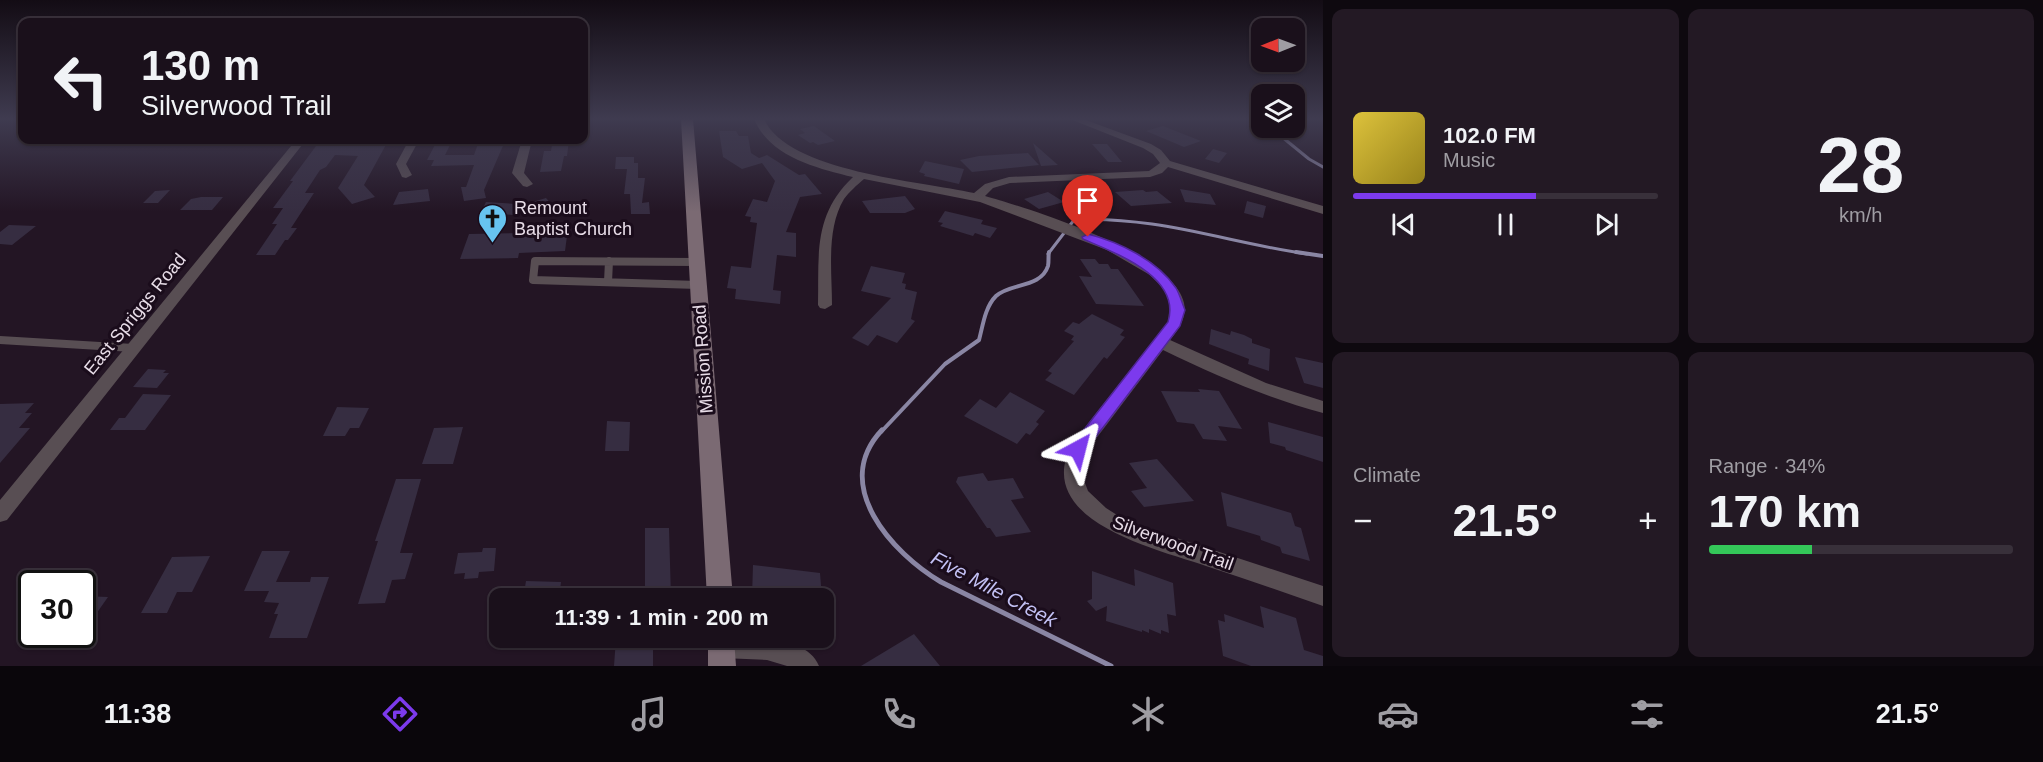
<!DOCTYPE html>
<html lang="en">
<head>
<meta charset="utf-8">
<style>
  :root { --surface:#1a101b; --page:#231924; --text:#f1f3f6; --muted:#9f9da3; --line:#38303a; --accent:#7c3aed }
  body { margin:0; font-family:Arial,sans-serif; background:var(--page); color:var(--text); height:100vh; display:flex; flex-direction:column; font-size:22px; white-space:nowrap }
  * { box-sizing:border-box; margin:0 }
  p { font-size:20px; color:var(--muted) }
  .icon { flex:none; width:33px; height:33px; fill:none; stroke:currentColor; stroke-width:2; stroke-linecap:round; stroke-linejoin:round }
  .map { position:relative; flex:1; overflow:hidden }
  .side { display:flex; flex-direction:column; gap:9px; padding:9px; background:#0e090f; width:720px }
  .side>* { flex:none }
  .top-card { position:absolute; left:18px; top:18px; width:570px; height:126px; border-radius:12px; box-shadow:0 2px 4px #0004,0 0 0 2px var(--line); background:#1a101b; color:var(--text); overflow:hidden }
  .needle { width:39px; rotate:269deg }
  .buttons { position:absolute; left:1251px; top:18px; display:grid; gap:12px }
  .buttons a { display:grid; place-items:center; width:54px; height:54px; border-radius:12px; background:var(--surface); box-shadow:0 2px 4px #0004,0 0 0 2px var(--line); font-size:30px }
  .speed { position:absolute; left:18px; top:570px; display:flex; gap:12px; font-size:30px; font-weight:700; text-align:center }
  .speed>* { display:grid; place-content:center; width:78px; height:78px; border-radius:50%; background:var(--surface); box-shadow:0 2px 4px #0004,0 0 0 2px var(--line); line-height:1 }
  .speed .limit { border:3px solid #111; border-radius:9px; background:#fff; color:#111 }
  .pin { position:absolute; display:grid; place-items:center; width:51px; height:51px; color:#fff; margin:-62px -26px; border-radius:50% 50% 50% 0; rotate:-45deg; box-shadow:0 0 6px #0007 }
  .pin .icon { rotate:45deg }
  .me { position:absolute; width:66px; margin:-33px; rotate:38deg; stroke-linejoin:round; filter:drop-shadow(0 0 4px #0008) }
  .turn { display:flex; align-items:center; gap:21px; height:126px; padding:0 24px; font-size:27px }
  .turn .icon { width:78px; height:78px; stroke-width:2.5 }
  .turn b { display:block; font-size:42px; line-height:51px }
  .big { font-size:45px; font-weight:800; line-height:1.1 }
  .side .widget { flex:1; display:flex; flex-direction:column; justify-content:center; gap:9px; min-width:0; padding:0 21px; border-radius:12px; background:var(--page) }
  .side .dial { align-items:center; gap:0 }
  .dial b { font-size:78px; line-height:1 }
  .song { display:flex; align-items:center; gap:18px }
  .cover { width:72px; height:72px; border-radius:9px; background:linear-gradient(135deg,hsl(50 70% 55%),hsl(50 70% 35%)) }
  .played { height:6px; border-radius:3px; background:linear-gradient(90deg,var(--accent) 60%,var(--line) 60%) }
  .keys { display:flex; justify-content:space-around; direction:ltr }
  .heat { display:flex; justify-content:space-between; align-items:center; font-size:33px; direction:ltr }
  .charge { height:9px; border-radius:4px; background:linear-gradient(90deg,#34c759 34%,var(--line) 0) }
  .side .tiles { flex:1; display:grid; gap:9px; grid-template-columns:repeat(2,1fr) }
  .trip { position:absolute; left:489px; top:588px; width:345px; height:60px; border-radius:12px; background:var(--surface); box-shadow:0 2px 4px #0004,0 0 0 2px var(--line); font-weight:800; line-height:60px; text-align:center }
  .tab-bar { display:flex; height:96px; justify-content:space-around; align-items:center; background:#0a060b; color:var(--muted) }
  .tab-bar .icon { width:42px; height:42px }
  .tab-bar .active { color:var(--accent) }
  .tab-bar b { font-size:27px; color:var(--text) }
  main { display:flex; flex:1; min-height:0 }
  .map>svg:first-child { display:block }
</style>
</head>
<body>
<main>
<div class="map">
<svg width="1323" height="666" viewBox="0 0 1323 666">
  <rect width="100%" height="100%" fill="#231524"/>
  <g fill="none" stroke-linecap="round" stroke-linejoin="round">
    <!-- stream-far2 -->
    <path stroke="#8a86a4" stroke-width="3" d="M1254,119L1262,122
      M1271,128L1309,159L1323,167
      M1048,254L1074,220C1153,215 1230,243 1307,254"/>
    <!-- stream-far1 -->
    <path stroke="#8a86a4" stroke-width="4" d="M1296,252L1323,256
      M881,432L945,364L979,340C983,325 985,307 996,296C1010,283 1041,288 1048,266C1049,262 1048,256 1049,252"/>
    <!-- stream -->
    <path stroke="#8a86a4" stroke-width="5" d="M882,430C830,485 892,553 941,582L1111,666"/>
  </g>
  <!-- building -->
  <path fill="#362d41" d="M814,126L835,141L818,145L813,142L810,143L798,135L805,133L800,129Z
    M1163,126L1201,141L1184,147L1146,131Z
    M719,131H736L739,136H748L751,153L759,158L767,155L799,175L805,174L822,194L800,197L786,232L796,233V257L777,255L773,290L781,291L780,304L735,299L736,289L727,288L731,266L751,268L757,223L750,222L751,217L745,216L753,199L767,202L775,181L762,163L742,169L723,157Z
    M558,140H569L567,156H564L561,171L540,172L544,151H551L552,145H557Z
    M388,141L364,185L375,197L352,204L338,188L358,156L335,155L326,167L320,170L305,193H314L291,228H297L288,240H285L275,255H256L277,224H272L283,208H273L293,181H290L319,142Z
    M437,141H452L445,155H474L479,141H505L484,190L486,198L464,201L461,187H466L474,165L431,166L434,160H427Z
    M1033,143L1058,165L1041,166Z
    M1092,144H1107L1122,162H1108Z
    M1213,149L1227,153L1219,163L1205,159Z
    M1028,153L1039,165L972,172L960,160L979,156Z
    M616,157H634V163H638V178H645L642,203L649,202L650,214H631L630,194H624L627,169H615Z
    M925,161L964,169L959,184L924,176L925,174L919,172Z
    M428,189L430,201L393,205L399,192Z
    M1180,189L1210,194L1216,205L1185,202Z
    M170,190L158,203H143L155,191Z
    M1143,190L1146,192L1157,191L1172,203L1131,206L1115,192Z
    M1048,192L1064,202L1039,209L1024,199Z
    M905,196L915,209L905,213H870L862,201Z
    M201,197H223L212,210H180L191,199Z
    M546,198L554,207L550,208L552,211H535L529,203Z
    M1247,201L1266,206L1263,218L1244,213Z
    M486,202L518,204L513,215L481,212Z
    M945,211L983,220L981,224L997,228L990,238L975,233L973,236L940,226L943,223L938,222Z
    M9,225L36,226L12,245L0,244V232Z
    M523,233L522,236H567L565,251L519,253L518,258L460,259L469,234Z
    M1080,259H1095L1099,264H1108L1111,269H1118L1144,306L1096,304L1079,276L1092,277Z
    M871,266L905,273L902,283L906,284L905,289L917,292L911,319L915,321L897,343L877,335L868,346L852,338L891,298L861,291Z
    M1092,314L1124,330L1120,335L1125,337L1107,359L1104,357L1074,395L1045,380L1052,373L1048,371L1074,341L1071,340L1074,336L1064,331L1073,322L1079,324Z
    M1211,329L1230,335L1231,331L1244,335L1252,339V343L1270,349L1269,371L1248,364L1249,359L1209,344Z
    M1295,357L1323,363V388L1304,383Z
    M148,369L166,370L163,373H169L157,388L133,387Z
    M1198,389L1219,391L1242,429L1218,426L1227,441L1203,439L1194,424L1177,422L1161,391L1200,392Z
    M1010,392L1045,411L1036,422L1039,424L1030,435L1026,433L1017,444L964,416L980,399L996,408Z
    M143,394L171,395L145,430H110L119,418H125Z
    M34,403L25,413H32L19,428H30L0,463V404Z
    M337,407L369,408L359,428H350L345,436H323Z
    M607,421L630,422L629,451H605Z
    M1268,422L1323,437V462L1286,450L1285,447L1270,443Z
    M463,427L453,464H422L434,428Z
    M1157,459L1194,501L1144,507L1131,491L1147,488L1129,463Z
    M983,473L988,481L1013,478L1024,498L1011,500L1031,532L996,537L990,528H987L956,482L958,477Z
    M396,479H421L400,553H413L405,579L392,580L385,603L358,604L378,541H375Z
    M1221,492L1291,513L1295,526L1301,528L1310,561L1282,553L1280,547L1261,540L1260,536L1227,526Z
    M645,528H669L671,598H645Z
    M483,548H496L494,571L479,572L478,578L464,579L465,573L454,574L458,553L482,552Z
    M262,551H290L276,582H310L311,577H329L307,638H269L278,614H274L279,603L264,602L269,591H244Z
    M210,556L192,592H177L167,613H141L172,557Z
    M753,565L820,573L822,598L752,597Z
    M1134,569L1173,583L1176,616L1167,614L1169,633L1161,630V634L1149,629V633L1142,630V632L1106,621L1107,606L1096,611L1087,601L1092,599V571L1135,586Z
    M526,581L561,582L559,598H531L532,593H524Z
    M82,596L108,597L82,634Z
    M1260,606L1296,618L1304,650L1323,656V666H1251L1223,656L1218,620L1225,622L1224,614L1264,628Z
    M914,634L940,666H861Z
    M616,638H653V666H614Z"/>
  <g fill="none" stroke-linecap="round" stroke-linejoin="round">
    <!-- lane -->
    <path stroke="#584e53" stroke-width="8" d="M696,262L535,261L533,280L698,285
      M608,282L609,261
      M0,340L133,348"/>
    <!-- street -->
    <path fill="#584e53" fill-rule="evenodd" d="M754,119H764C788,172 920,181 974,193L985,184L1009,177L1149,171L1160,163L1153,154L1143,148L1070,119H1083L1151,144L1161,150L1170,161L1323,206V214L1168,167L1162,173L1150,177L1010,183L993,188L985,196C1031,209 1173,253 1184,303C1187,318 1178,330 1170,340L1266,383L1323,401V413C1267,398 1215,375 1163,350L1086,452L1082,475L1088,491L1106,508L1128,522L1323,586V606C1284,592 1245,579 1206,566C1157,549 1031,521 1072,444L1168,322L1170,304L1164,289L1150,275L1107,250L980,202L864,179C857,185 849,192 844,199C826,229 832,272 832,305L825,309L820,308L818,305C819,254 813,215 853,177C817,168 770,157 754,119Z
      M296,140H306L7,520L0,522V500Z
      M409,140H419L406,164L412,175L406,178L402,177L396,164Z
      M522,140H532L524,173L533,184L527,187L523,186L512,173Z
      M718,638C747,638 806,634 819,666H787L767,660L722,658L714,655L711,647L714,639Z"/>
    <!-- secondary -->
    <path fill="#7b6a73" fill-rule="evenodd" d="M681,119H693L733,598H707Z
      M708,638H734L736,666H708Z"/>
  </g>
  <!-- sky -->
  <linearGradient id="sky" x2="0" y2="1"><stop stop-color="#130c14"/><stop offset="0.56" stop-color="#3f3b50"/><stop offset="1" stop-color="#3f3b50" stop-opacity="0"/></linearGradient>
  <rect width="1323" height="212" fill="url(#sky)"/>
  <!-- route -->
  <path fill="#7c3aed" stroke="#51269a" stroke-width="1.5" d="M1088,234C1119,242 1157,260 1176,288C1180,295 1182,303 1185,310L1180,326L1083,454L1078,456L1072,454L1070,449L1072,445L1168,322C1182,277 1115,253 1083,239L1082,237Z"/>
  <!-- icons -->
  <defs>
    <symbol id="church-pin" viewBox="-11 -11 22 30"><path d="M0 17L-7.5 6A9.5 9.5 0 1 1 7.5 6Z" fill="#67c4f0" stroke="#1a0c1b"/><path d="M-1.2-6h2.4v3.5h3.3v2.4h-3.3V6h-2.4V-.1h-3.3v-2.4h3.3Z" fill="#111"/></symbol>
  </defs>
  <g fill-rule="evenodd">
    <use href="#church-pin" x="476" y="202" width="33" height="45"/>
  </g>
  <g text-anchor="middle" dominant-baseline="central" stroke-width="6" stroke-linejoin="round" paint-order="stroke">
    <!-- poi labels -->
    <g font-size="18" fill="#e8dde8" stroke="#1a0c1b" text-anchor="start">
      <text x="514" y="208">Remount<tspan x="514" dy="21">Baptist Church</tspan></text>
    </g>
    <!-- street labels -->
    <g font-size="18" fill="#e8dde8" stroke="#1a0c1b">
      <text transform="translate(135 314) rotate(-51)">East Spriggs Road</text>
      <text transform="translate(703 359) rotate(-94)">Mission Road</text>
      <text transform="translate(1173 543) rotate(20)">Silverwood Trail</text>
    </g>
    <!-- water labels -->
    <g font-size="20" font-style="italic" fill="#c3c1f5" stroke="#1a0c1b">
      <text transform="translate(994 589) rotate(28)">Five Mile Creek</text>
    </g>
  </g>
</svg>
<div class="buttons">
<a><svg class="needle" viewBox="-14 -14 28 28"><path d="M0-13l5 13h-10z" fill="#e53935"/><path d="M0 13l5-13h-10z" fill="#9f9da3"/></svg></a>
<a><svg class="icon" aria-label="layers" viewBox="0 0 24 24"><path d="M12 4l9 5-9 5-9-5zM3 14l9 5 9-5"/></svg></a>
</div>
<div class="speed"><div class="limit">30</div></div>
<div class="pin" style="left:1088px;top:237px;background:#d93025"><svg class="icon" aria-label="arrive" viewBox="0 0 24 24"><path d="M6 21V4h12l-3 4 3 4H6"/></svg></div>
<svg class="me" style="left:1078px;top:449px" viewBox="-20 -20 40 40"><path d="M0-17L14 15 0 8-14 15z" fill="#7c3aed" stroke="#fff" stroke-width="4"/></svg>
<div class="trip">11:39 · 1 min · 200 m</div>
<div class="top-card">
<div class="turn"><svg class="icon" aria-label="left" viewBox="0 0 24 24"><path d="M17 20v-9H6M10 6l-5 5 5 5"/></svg><div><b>130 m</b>Silverwood Trail</div></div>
</div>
</div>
<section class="side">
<div class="tiles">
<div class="widget">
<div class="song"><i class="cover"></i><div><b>102.0 FM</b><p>Music</p></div></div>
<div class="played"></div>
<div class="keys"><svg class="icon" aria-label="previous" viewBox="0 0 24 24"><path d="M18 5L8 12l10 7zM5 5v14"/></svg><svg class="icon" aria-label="pause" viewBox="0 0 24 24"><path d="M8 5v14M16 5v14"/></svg><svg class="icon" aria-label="next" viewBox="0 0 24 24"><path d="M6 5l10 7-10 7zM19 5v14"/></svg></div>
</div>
<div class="widget dial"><b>28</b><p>km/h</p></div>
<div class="widget"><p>Climate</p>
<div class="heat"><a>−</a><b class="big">21.5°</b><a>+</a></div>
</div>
<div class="widget"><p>Range · 34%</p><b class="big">170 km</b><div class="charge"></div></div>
</div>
</section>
</main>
<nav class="tab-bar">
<b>11:38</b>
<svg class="icon active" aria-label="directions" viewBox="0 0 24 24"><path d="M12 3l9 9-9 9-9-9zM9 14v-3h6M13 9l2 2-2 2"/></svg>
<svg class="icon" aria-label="music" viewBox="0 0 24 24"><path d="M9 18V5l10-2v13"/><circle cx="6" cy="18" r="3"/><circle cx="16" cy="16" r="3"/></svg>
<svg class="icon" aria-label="phone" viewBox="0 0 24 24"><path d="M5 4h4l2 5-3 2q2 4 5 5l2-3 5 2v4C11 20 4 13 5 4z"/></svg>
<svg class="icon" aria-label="climate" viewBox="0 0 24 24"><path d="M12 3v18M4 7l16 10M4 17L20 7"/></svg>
<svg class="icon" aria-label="car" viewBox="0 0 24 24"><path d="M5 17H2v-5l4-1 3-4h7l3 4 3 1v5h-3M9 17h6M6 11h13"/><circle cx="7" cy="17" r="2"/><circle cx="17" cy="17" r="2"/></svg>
<svg class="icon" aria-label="filters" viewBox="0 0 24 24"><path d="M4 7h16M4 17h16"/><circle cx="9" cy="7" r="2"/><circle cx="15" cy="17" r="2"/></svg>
<b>21.5°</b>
</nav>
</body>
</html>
